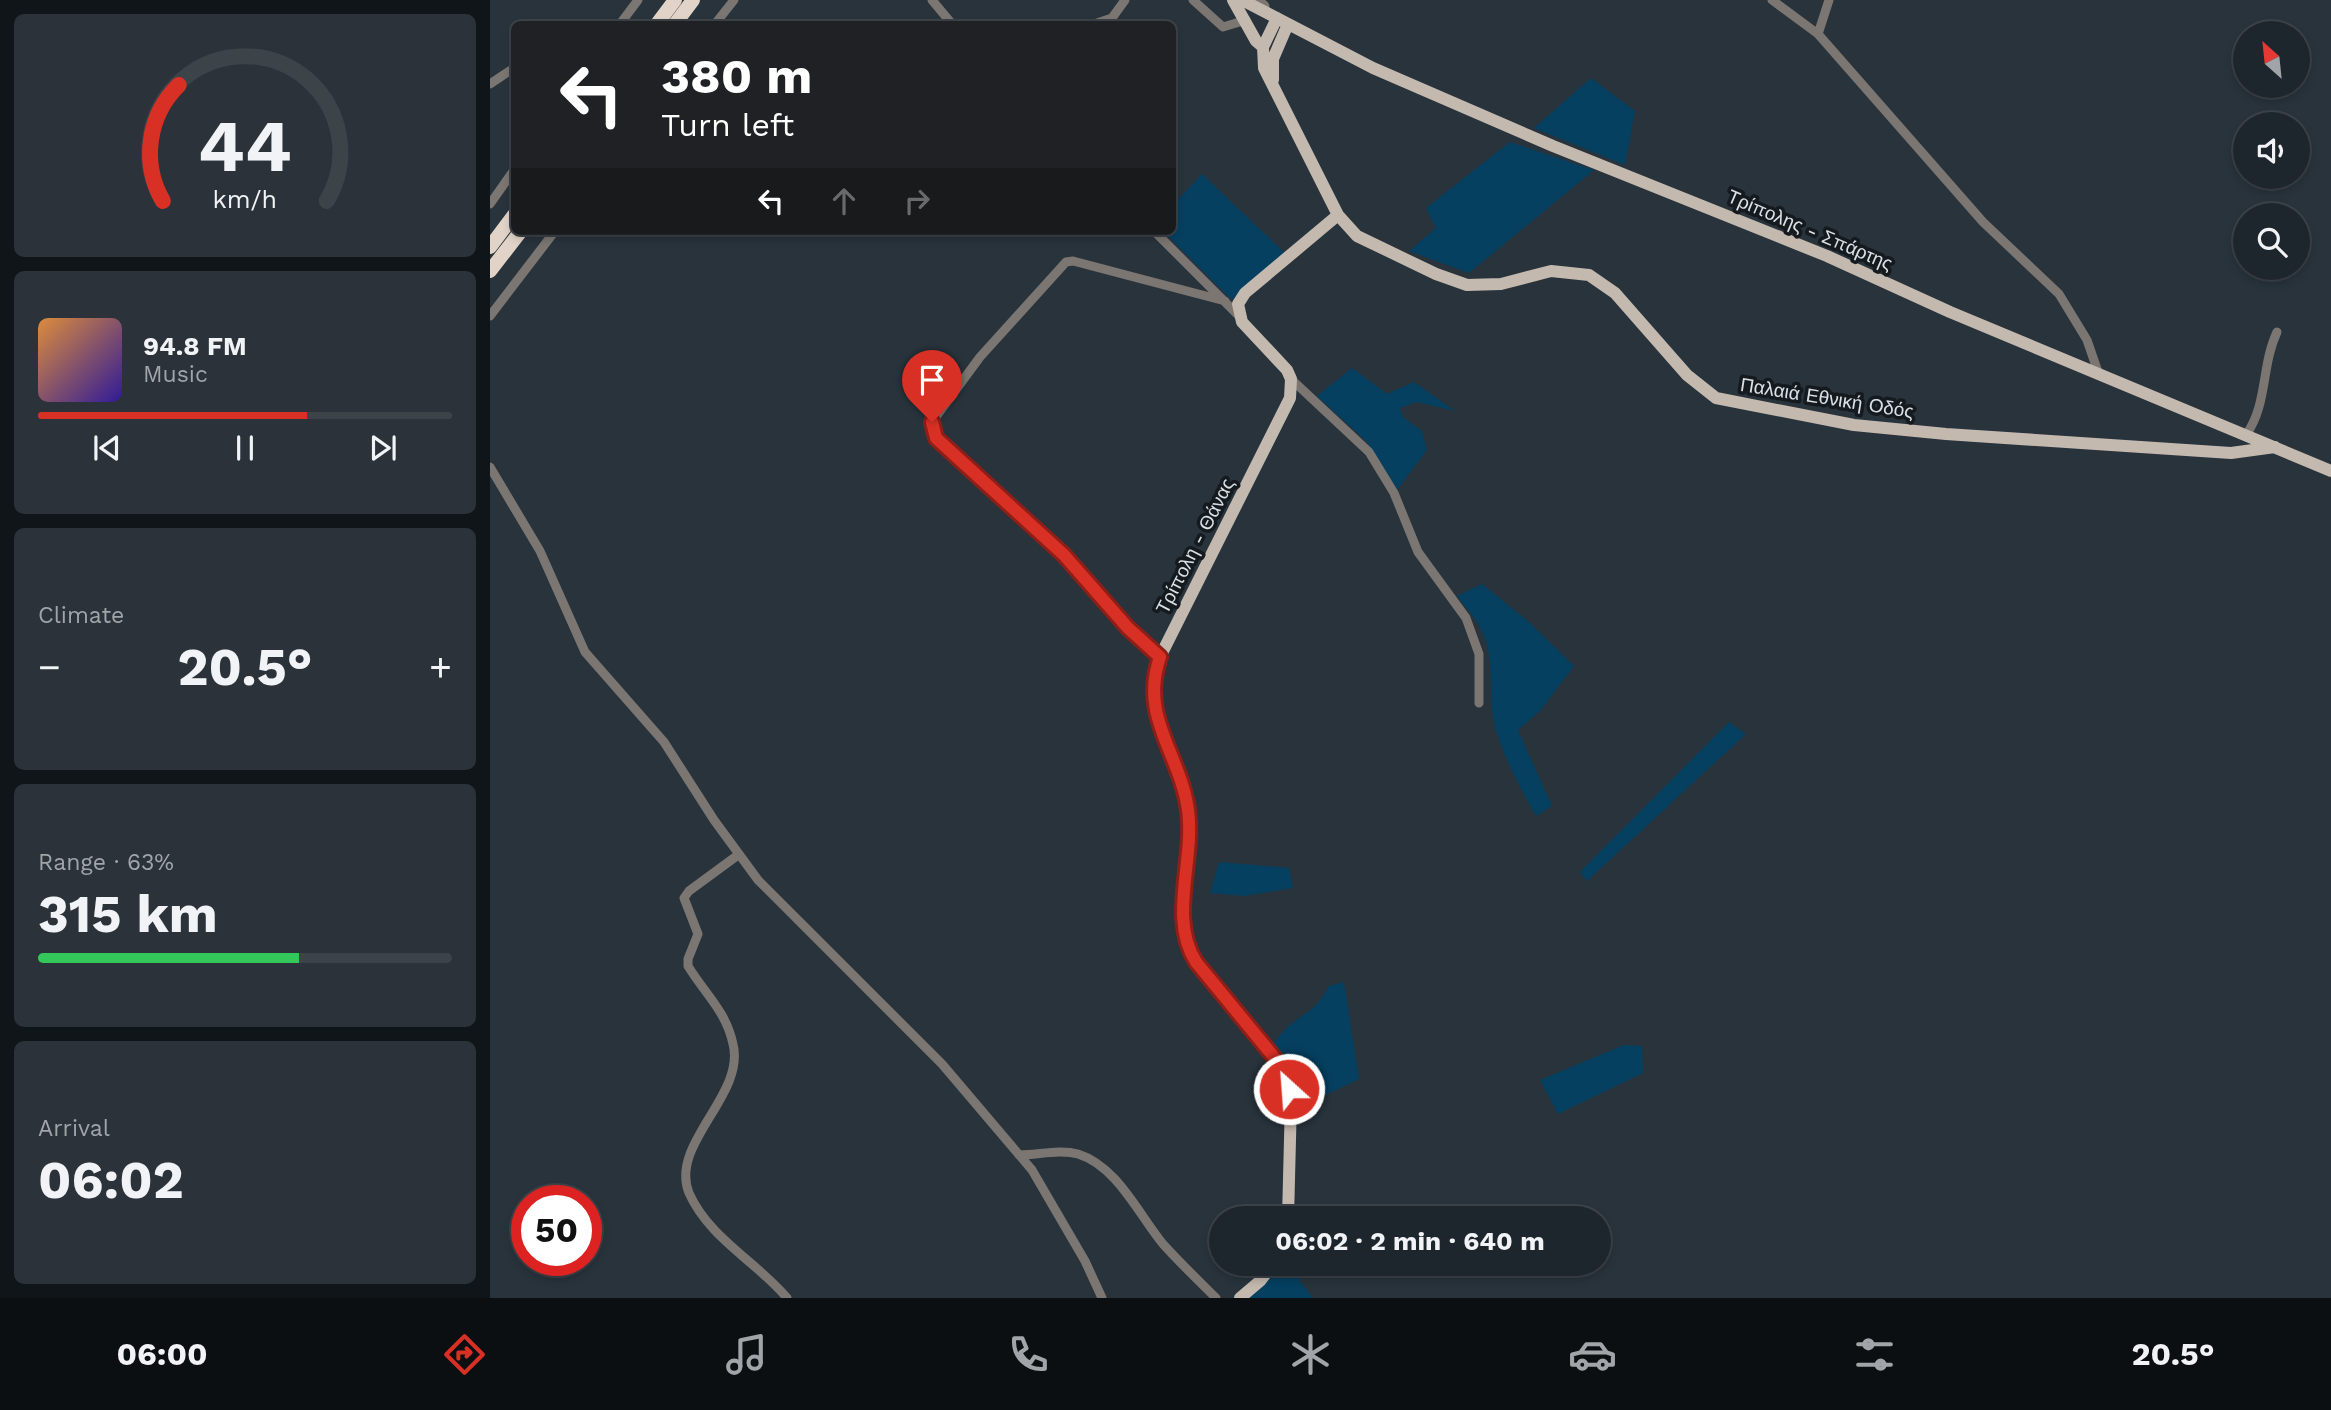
<!DOCTYPE html>
<html lang="en">
<head>
<meta charset="utf-8">
<style>
  :root { --surface:#1e262d; --page:#2b3239; --text:#f1f3f6; --muted:#a1a5aa; --line:#3c4349; --accent:#d93025 }
  body { margin:0; font-family:"Work Sans",sans-serif; background:var(--page); color:var(--text); height:100vh; display:flex; flex-direction:column; font-size:26px; white-space:nowrap }
  * { box-sizing:border-box; margin:0 }
  p { font-size:23px; color:var(--muted) }
  .icon { flex:none; width:38px; height:38px; fill:none; stroke:currentColor; stroke-width:2; stroke-linecap:round; stroke-linejoin:round }
  .map { position:relative; flex:1; overflow:hidden }
  .panel { display:flex; flex-direction:column; gap:14px; padding:14px; background:#101519; width:490px }
  .panel>* { flex:none }
  .guide { position:absolute; left:21px; top:21px; width:665px; height:214px; border-radius:10px; box-shadow:0 4px 10px #0003,0 0 0 2px var(--line); background:#202124; color:#fff; overflow:hidden }
  .needle { width:46px; rotate:333deg }
  .controls { position:absolute; left:1743px; top:21px; display:grid; gap:14px }
  .controls a { display:grid; place-items:center; width:77px; height:77px; border-radius:50%; background:var(--surface); box-shadow:0 4px 10px #0003,0 0 0 2px var(--line); font-size:35px }
  .speed { position:absolute; left:21px; top:1185px; display:flex; gap:14px; font-size:35px; font-weight:700; text-align:center }
  .speed>* { display:grid; place-content:center; width:91px; height:91px; border-radius:50%; background:var(--surface); box-shadow:0 4px 10px #0003,0 0 0 2px var(--line); line-height:1 }
  .speed .limit { border:10px solid #d22; background:#fff; color:#111 }
  .pin { position:absolute; display:grid; place-items:center; width:60px; height:60px; color:#fff; margin:-72px -30px; border-radius:50% 50% 50% 0; rotate:-45deg; box-shadow:0 0 7px #0007 }
  .pin .icon { rotate:45deg }
  .me { position:absolute; width:77px; margin:-38px; rotate:334deg; stroke-linejoin:round; filter:drop-shadow(0 0 5px #0008) }
  .turn { display:flex; align-items:center; gap:24px; height:147px; padding:0 35px; font-size:32px }
  .turn .icon { width:91px; height:91px; stroke-width:2.5 }
  .turn b { display:block; font-size:49px; line-height:60px }
  .lanes { display:flex; align-items:center; height:66px; padding:0 35px; background:#0003; justify-content:center; gap:35px; direction:ltr }
  .lanes .off { opacity:.35 }
  .big { font-size:52px; font-weight:700; line-height:1.1 }
  .panel .card { flex:1; display:flex; flex-direction:column; justify-content:center; gap:10px; min-width:0; padding:0 24px; border-radius:10px; background:var(--page) }
  .panel .dial { align-items:center; gap:0 }
  .dial svg { height:182px; overflow:visible; fill:none; stroke:var(--line); stroke-width:7; stroke-linecap:round; text-anchor:middle }
  .dial text { fill:var(--text); stroke:none }
  .song { display:flex; align-items:center; gap:21px }
  .cover { width:84px; height:84px; border-radius:10px; background:linear-gradient(135deg,hsl(30 70% 55%),hsl(250 70% 35%)) }
  .played { height:7px; border-radius:4px; background:linear-gradient(90deg,var(--accent) 65%,var(--line) 65%) }
  .keys { display:flex; justify-content:space-around; direction:ltr }
  .heat { display:flex; justify-content:space-between; align-items:center; font-size:38px; direction:ltr }
  .charge { height:10px; border-radius:5px; background:linear-gradient(90deg,#34c759 63%,var(--line) 0) }
  .trip { position:absolute; left:719px; top:1206px; width:402px; height:70px; border-radius:35px; background:var(--surface); box-shadow:0 4px 10px #0003,0 0 0 2px var(--line); font-weight:700; line-height:70px; text-align:center }
  .tabs { display:flex; height:112px; justify-content:space-around; align-items:center; background:#0c0f12; color:var(--muted) }
  .tabs .icon { width:49px; height:49px }
  .tabs .active { color:var(--accent) }
  .tabs b { font-size:32px; color:var(--text) }
  main { display:flex; flex:1; min-height:0 }
  .map>svg:first-child { display:block }
</style>
</head>
<body>
<main>
<section class="panel">
<div class="card dial"><svg viewBox="0 0 100 80">
<path d="M14 69A42 42 0 1 1 86 69"/>
<path d="M14 69A42 42 0 0 1 21 18" stroke="#d93025"/>
<text x="50" y="56" font-size="32" font-weight="700">44</text>
<text x="50" y="72" font-size="11">km/h</text>
</svg></div>
<div class="card">
<div class="song"><i class="cover"></i><div><b>94.8 FM</b><p>Music</p></div></div>
<div class="played"></div>
<div class="keys"><svg class="icon" aria-label="previous" viewBox="0 0 24 24"><path d="M18 5L8 12l10 7zM5 5v14"/></svg><svg class="icon" aria-label="pause" viewBox="0 0 24 24"><path d="M8 5v14M16 5v14"/></svg><svg class="icon" aria-label="next" viewBox="0 0 24 24"><path d="M6 5l10 7-10 7zM19 5v14"/></svg></div>
</div>
<div class="card"><p>Climate</p>
<div class="heat"><a>−</a><b class="big">20.5°</b><a>+</a></div>
</div>
<div class="card"><p>Range · 63%</p><b class="big">315 km</b><div class="charge"></div></div>
<div class="card"><p>Arrival</p><b class="big">06:02</b></div>
</section>
<div class="map">
<svg width="1841" height="1298" viewBox="0 0 1841 1298">
  <rect width="100%" height="100%" fill="#28333c"/>
  <!-- green -->
  <path fill="#054061" d="M1101,78L1145,111L1135,165L1044,128Z
    M1020,142L1104,170L979,273L919,251L946,228L936,208Z
    M712,174L795,253L742,300L673,231H682L683,205Z
    M862,368L897,394L924,382L965,411L927,402L910,408L913,417L932,431L937,450L907,490L877,442L827,396Z
    M992,584L1039,622L1084,666L1050,711L1028,730L1062,806L1046,816C1030,787 1014,759 1005,727C998,699 1004,669 996,641C990,623 978,610 967,596Z
    M1239,722L1256,734L1097,881L1090,872Z
    M729,862L799,868L803,888L754,896L720,893Z
    M854,982L869,1079L811,1107L806,1080L781,1045C788,1039 793,1030 800,1025C820,1009 825,1011 839,986Z
    M1134,1045L1152,1046L1153,1073L1068,1114L1050,1080Z
    M793,1264H824L809,1280L823,1298H756L786,1274Z"/>
  <g fill="none" stroke-linecap="round" stroke-linejoin="round">
    <!-- minor -->
    <path stroke="#7b7671" stroke-width="9" d="M442,0L462,24
      M703,0L733,27L756,20
      M769,0L775,6
      M1282,0L1328,34L1493,222L1569,294L1597,340L1608,372
      M130,24L148,0
      M225,24L244,0
      M604,24L622,18L635,0
      M1328,34L1339,0
      M0,84L24,68
      M0,204L24,170
      M664,231L748,315
      M0,316L65,231
      M801,379L879,452L904,493L928,552L976,618L989,654V703
      M1756,435C1778,404 1771,366 1787,332
      M0,467L50,551L95,652L174,742L224,820L268,880L452,1064L542,1170L595,1261L612,1298
      M670,657L638,628L574,555L446,437L442,422L490,357L576,262L583,261L735,301
      M248,855L199,891L194,898L208,934L198,959V966C215,994 236,1011 243,1044C256,1095 179,1144 199,1193C219,1238 267,1262 297,1298
      M529,1155C548,1155 570,1149 588,1154C627,1166 649,1215 673,1244C690,1263 708,1280 726,1298"/>
    <!-- major -->
    <path stroke="#c4b9af" stroke-width="12" d="M743,0L766,41L773,47
      M752,0L883,68L1063,146L1337,256L1460,312L1841,471
      M787,18L773,47L774,68L848,215L867,236L946,274L977,285L1011,284L1061,271L1099,275L1125,293L1197,375L1226,398L1364,425L1456,434L1741,453L1785,447
      M783,80V59L798,24
      M798,1218L801,1100L796,1079L787,1062L706,962C678,918 705,860 698,810C690,754 650,715 670,657L800,398L801,379L797,370L752,322L748,304L755,293L848,215
      M750,1298L770,1281L783,1264"/>
    <!-- highway -->
    <path stroke="#e1d3c7" stroke-width="14" d="M167,24L185,0
      M185,24L203,0
      M0,247L24,215
      M0,271L31,231"/>
  </g>
  <g fill="none" stroke-linecap="round" stroke-linejoin="round">
    <defs>
      <path id="route" d="M442,422L446,438L574,555L638,628L670,657C649,717 690,753 698,810C705,860 678,918 706,962L788,1062L799,1089"/>
    </defs>
    <!-- route casing -->
    <use href="#route" stroke="#8d1f18" stroke-width="18"/>
    <!-- route -->
    <use href="#route" stroke="#d93025" stroke-width="12"/>
  </g>
  <g text-anchor="middle" dominant-baseline="central" stroke-width="7" stroke-linejoin="round" paint-order="stroke">
    <!-- street labels -->
    <g font-size="19" fill="#d9e0e6" stroke="#151a1e">
      <text transform="translate(1320 230) rotate(23)">Τρίπολης - Σπάρτης</text>
      <text transform="translate(1337 398) rotate(9)">Παλαιά Εθνική Οδός</text>
      <text transform="translate(705 546) rotate(-63)">Τρίπολη - Θάνας</text>
    </g>
  </g>
</svg>
<div class="controls">
<a><svg class="needle" viewBox="-14 -14 28 28"><path d="M0-13l5 13h-10z" fill="#e53935"/><path d="M0 13l5-13h-10z" fill="#a1a5aa"/></svg></a>
<a><svg class="icon" aria-label="sound" viewBox="0 0 24 24"><path d="M4 9h4l5-4v14l-5-4H4zM17 9q2 3 0 6"/></svg></a>
<a><svg class="icon" aria-label="search" viewBox="0 0 24 24"><circle cx="10" cy="10" r="6"/><path d="M15 15l6 6"/></svg></a>
</div>
<div class="speed"><div class="limit">50</div></div>
<div class="pin" style="left:442px;top:422px;background:#d93025"><svg class="icon" aria-label="arrive" viewBox="0 0 24 24"><path d="M6 21V4h12l-3 4 3 4H6"/></svg></div>
<svg class="me" style="left:799px;top:1089px" viewBox="-20 -20 40 40"><circle r="17" fill="#d93025" stroke="#fff" stroke-width="3"/><path d="M0-11L8 9 0 5-8 9z" fill="#fff"/></svg>
<div class="trip">06:02 · 2 min · 640 m</div>
<div class="guide">
<div class="turn"><svg class="icon" aria-label="left" viewBox="0 0 24 24"><path d="M17 20v-9H6M10 6l-5 5 5 5"/></svg><div><b>380 m</b>Turn left</div></div>
<div class="lanes"><svg class="icon" aria-label="left" viewBox="0 0 24 24"><path d="M17 20v-9H6M10 6l-5 5 5 5"/></svg><svg class="icon off" aria-label="ahead" viewBox="0 0 24 24"><path d="M12 20V5M6 11l6-6 6 6"/></svg><svg class="icon off" aria-label="right" viewBox="0 0 24 24"><path d="M7 20v-9h11M14 6l5 5-5 5"/></svg></div>
</div>
</div>
</main>
<nav class="tabs">
<b>06:00</b>
<svg class="icon active" aria-label="directions" viewBox="0 0 24 24"><path d="M12 3l9 9-9 9-9-9zM9 14v-3h6M13 9l2 2-2 2"/></svg>
<svg class="icon" aria-label="music" viewBox="0 0 24 24"><path d="M9 18V5l10-2v13"/><circle cx="6" cy="18" r="3"/><circle cx="16" cy="16" r="3"/></svg>
<svg class="icon" aria-label="phone" viewBox="0 0 24 24"><path d="M5 4h4l2 5-3 2q2 4 5 5l2-3 5 2v4C11 20 4 13 5 4z"/></svg>
<svg class="icon" aria-label="climate" viewBox="0 0 24 24"><path d="M12 3v18M4 7l16 10M4 17L20 7"/></svg>
<svg class="icon" aria-label="car" viewBox="0 0 24 24"><path d="M5 17H2v-5l4-1 3-4h7l3 4 3 1v5h-3M9 17h6M6 11h13"/><circle cx="7" cy="17" r="2"/><circle cx="17" cy="17" r="2"/></svg>
<svg class="icon" aria-label="filters" viewBox="0 0 24 24"><path d="M4 7h16M4 17h16"/><circle cx="9" cy="7" r="2"/><circle cx="15" cy="17" r="2"/></svg>
<b>20.5°</b>
</nav>
</body>
</html>
